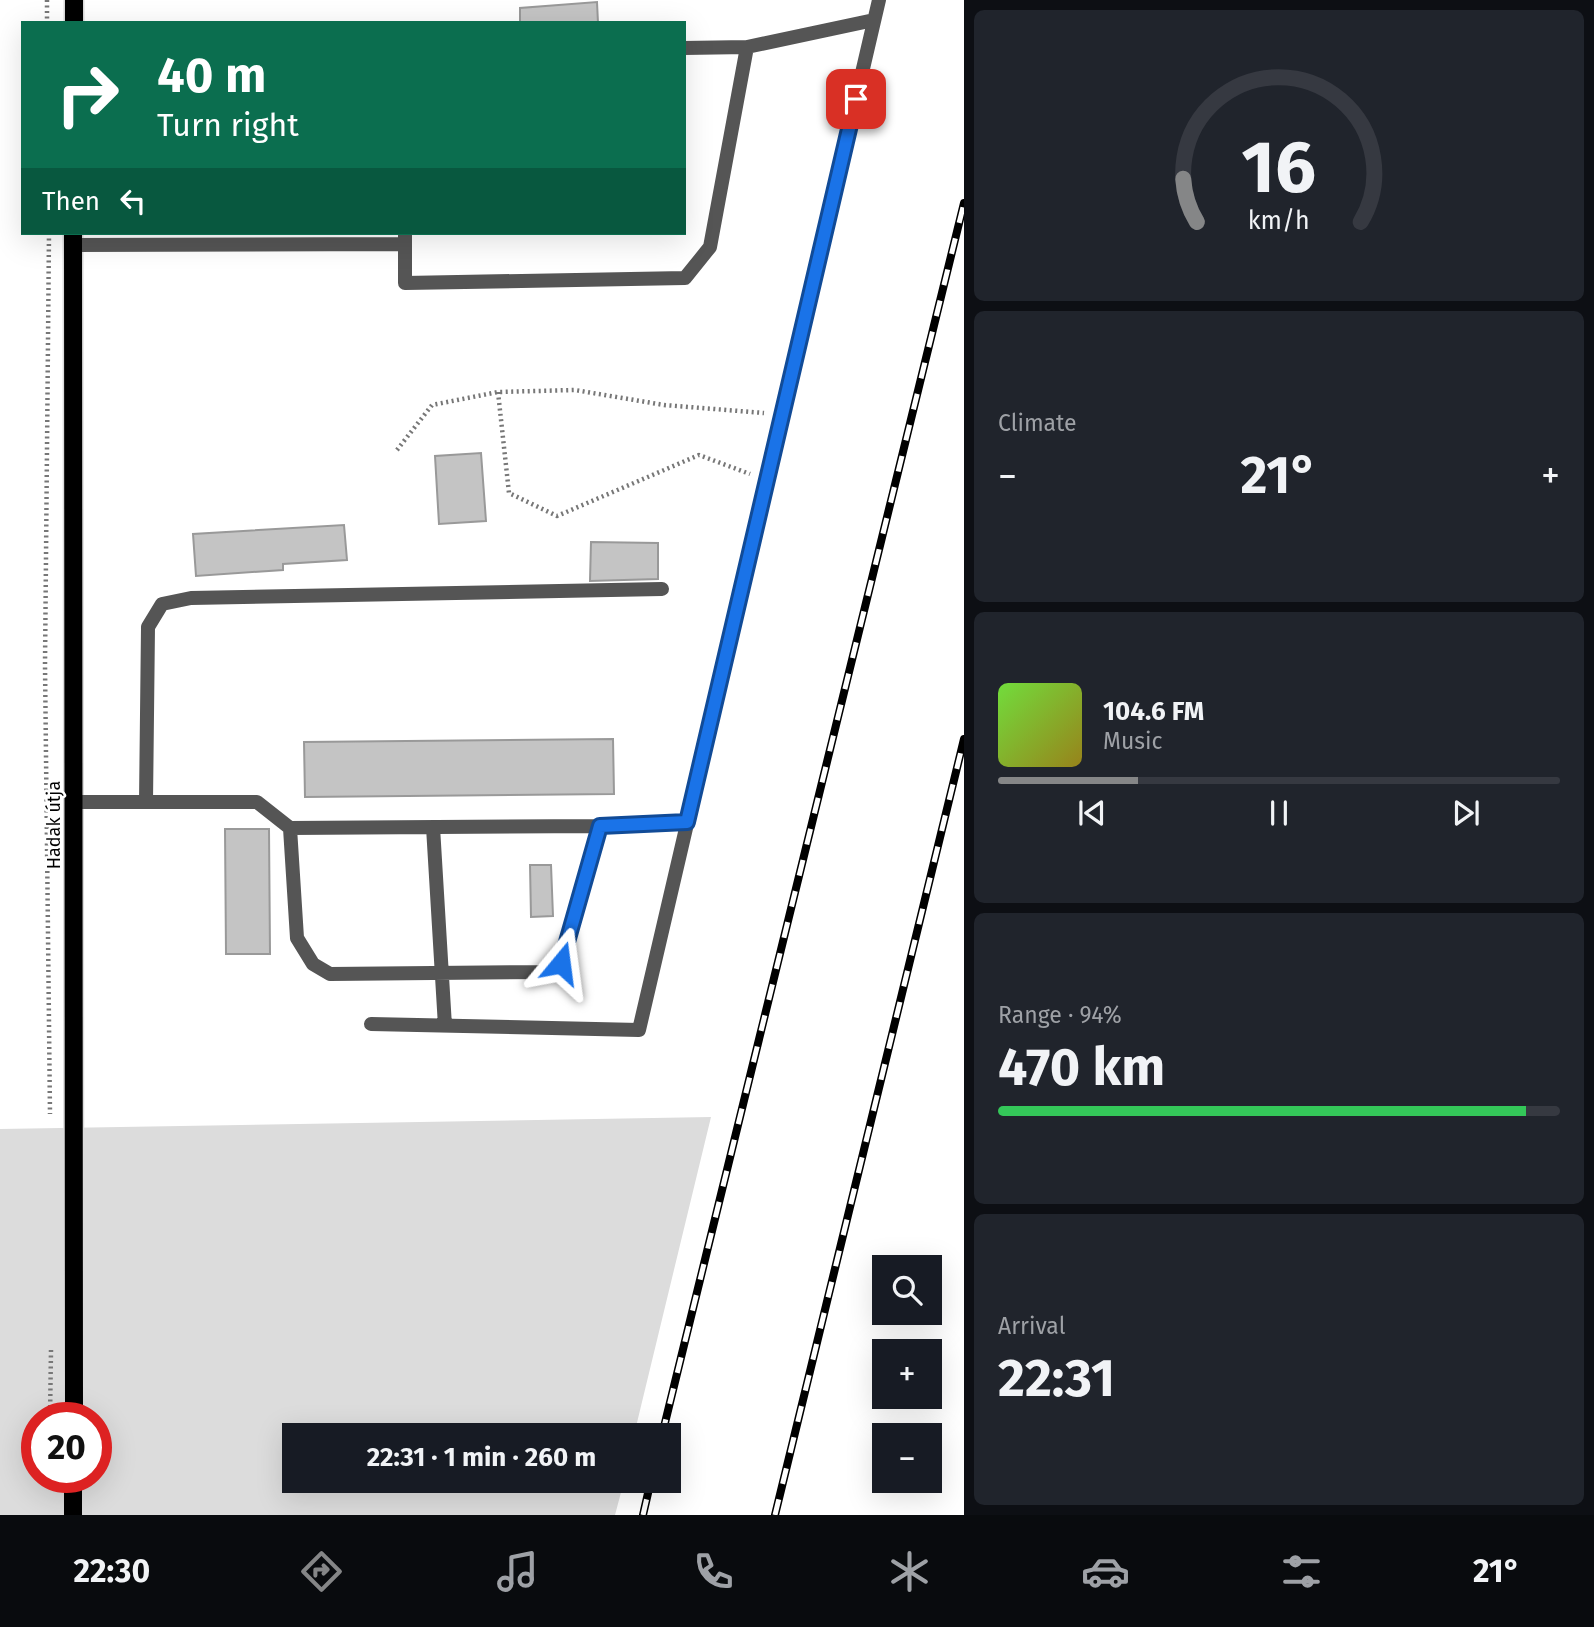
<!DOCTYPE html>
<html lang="en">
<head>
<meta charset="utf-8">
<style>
  :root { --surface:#171b24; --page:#20242c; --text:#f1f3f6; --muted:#9ea1a6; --line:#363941; --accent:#858687 }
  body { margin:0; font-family:"Fira Sans",sans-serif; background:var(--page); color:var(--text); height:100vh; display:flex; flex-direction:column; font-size:26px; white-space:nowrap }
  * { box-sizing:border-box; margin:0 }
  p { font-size:23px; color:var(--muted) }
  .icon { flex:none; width:38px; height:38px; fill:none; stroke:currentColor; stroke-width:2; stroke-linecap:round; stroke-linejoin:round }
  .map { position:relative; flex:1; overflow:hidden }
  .panel { display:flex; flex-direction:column; gap:10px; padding:10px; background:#0d0f14; width:630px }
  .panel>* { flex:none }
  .banner { position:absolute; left:21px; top:21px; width:665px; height:214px; border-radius:0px; box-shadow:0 7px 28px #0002; background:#0b6e4f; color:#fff; overflow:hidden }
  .tools { position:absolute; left:872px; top:1255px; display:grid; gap:14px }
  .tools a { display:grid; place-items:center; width:70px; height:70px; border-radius:0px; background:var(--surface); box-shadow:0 7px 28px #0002; font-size:35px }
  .speed { position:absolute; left:21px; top:1402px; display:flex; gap:14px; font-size:35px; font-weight:700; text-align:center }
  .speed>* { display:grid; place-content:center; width:91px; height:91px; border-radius:50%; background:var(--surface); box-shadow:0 7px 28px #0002; line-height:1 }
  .speed .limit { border:10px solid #d22; background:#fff; color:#111 }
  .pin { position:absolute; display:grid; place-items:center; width:60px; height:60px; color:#fff; margin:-30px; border-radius:14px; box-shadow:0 4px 10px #0006 }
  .me { position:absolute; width:77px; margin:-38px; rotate:16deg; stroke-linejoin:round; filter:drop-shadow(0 0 5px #0008) }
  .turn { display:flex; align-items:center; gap:24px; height:147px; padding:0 21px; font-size:32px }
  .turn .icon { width:91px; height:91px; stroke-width:2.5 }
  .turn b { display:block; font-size:49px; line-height:60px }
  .then { display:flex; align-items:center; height:66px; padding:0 21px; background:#0003; gap:14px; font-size:26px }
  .big { font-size:52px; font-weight:700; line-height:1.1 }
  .panel .widget { flex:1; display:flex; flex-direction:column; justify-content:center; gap:10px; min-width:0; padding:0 24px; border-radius:10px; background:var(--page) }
  .panel .dial { align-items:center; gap:0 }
  .dial svg { height:182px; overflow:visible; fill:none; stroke:var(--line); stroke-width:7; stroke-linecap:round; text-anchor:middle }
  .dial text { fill:var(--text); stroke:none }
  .song { display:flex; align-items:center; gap:21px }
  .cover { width:84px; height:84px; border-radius:10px; background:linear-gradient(135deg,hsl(100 70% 55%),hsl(50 70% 35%)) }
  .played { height:7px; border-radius:4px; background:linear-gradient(90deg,var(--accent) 25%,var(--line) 25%) }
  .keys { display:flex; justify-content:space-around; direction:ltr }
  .heat { display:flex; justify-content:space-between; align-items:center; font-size:38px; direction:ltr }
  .charge { height:10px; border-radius:5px; background:linear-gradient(90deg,#34c759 94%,var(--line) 0) }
  .trip { position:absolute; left:282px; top:1423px; width:399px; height:70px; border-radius:0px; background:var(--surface); box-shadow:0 7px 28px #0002; font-weight:700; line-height:70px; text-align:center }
  .tabs { display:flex; height:112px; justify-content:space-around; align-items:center; background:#090b0e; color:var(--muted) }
  .tabs .icon { width:49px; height:49px }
  .tabs .current { color:var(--accent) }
  .tabs b { font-size:32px; color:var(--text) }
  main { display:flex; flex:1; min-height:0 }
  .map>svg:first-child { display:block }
</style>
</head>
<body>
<main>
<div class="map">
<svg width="964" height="1515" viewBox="0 0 964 1515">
  <rect width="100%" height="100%" fill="#fff"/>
  <!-- green -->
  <path fill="#dcdcdc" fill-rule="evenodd" d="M711,1117L634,1435H294V1480L624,1481L615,1515H0V1129ZM37,1418H96V1477H37Z"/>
  <!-- building -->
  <path fill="#c4c4c4" stroke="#999" stroke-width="2" d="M597,2L598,23H520V8Z
    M481,453L486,521L439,524L435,456Z
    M344,525L347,560L283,564V570L196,576L193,534Z
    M591,542L658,543V579L590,581Z
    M613,739L614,794L305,797L304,742Z
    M225,829H269L270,954H226Z
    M530,865H551L553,916L531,917Z"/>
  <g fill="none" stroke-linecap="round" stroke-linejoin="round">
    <defs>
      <path id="primary" d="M74,23V0
        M73,233L74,1418
        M73,1515V1477"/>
    </defs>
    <!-- primary casing -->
    <use href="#primary" stroke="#dbdbdb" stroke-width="21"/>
    <!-- path -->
    <path stroke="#777" stroke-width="4.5" stroke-dasharray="2 3.5" stroke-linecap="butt" d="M47,0V23
      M49,233L45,665L50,1114
      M498,392L509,493L557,516L699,455L750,474
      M397,450L432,405L498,392L575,390L664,405L764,413
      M50,1418L51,1350"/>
    <!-- service -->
    <path stroke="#555" stroke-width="14" d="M684,48L747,47L874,20
      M405,233V283L685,278L710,247L747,47
      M73,245L405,244
      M75,802H257L290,828
      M146,802L148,627L162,604L191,598L662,589
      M600,826L561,963L547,972L330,974L313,964L297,938L290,828L600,826L687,822
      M433,827L445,1026
      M371,1024L639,1030L879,0"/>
    <!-- primary -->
    <use href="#primary" stroke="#000" stroke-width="18"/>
    <defs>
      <path id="rail" d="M662,1435L964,203
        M643,1515L651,1480
        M775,1515L964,739"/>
    </defs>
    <!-- rail casing -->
    <use href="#rail" stroke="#000" stroke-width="8"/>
    <!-- rail -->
    <use href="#rail" stroke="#fff" stroke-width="5" stroke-dasharray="16" stroke-linecap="butt"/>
  </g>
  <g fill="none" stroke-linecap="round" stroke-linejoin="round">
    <defs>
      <path id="route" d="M561,963L600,826L687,822L856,99"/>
    </defs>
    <!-- route casing -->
    <use href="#route" stroke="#114b97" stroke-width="18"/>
    <!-- route -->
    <use href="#route" stroke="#1a73e8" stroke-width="12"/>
  </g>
  <g text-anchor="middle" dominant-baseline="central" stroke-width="5" stroke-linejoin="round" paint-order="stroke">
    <!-- street labels -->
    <g font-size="18" fill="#000" stroke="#fff">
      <text transform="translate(54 825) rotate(-90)">Hadak útja</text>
    </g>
  </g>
</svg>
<div class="tools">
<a><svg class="icon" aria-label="search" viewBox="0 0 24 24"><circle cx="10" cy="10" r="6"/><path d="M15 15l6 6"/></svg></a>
<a>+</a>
<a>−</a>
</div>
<div class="speed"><div class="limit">20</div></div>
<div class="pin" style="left:856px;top:99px;background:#d93025"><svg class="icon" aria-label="arrive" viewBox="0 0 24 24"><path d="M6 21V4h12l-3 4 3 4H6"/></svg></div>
<svg class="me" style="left:561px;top:963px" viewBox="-20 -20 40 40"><path d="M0-17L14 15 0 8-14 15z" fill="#1a73e8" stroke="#fff" stroke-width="4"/></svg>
<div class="trip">22:31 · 1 min · 260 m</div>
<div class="banner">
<div class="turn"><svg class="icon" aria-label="right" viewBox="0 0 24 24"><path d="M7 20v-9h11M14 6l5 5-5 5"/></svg><div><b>40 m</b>Turn right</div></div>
<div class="then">Then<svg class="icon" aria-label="left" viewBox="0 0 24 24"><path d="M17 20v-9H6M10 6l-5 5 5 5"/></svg></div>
</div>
</div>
<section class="panel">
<div class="widget dial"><svg viewBox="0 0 100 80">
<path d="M14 69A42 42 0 1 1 86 69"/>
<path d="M14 69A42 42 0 0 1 8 50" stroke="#858687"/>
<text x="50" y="56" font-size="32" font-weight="700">16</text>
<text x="50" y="72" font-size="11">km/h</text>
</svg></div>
<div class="widget"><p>Climate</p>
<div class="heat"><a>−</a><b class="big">21°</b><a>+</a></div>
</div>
<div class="widget">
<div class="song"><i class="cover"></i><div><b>104.6 FM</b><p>Music</p></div></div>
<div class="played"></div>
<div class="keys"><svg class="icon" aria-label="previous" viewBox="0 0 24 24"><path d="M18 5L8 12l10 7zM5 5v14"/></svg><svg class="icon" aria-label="pause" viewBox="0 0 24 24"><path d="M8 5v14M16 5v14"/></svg><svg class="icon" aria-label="next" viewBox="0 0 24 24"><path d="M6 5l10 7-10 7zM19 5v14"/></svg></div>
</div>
<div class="widget"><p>Range · 94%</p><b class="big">470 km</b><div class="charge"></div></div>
<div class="widget"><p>Arrival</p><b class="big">22:31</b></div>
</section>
</main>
<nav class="tabs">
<b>22:30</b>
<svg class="icon current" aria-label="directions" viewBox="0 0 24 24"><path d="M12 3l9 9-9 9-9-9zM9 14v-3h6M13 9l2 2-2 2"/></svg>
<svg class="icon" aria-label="music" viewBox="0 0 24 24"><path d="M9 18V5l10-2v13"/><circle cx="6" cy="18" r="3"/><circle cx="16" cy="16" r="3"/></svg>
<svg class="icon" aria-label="phone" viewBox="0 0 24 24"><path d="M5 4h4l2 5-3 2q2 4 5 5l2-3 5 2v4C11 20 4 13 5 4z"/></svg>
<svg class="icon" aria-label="climate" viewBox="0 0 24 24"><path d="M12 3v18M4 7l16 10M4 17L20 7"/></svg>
<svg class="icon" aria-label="car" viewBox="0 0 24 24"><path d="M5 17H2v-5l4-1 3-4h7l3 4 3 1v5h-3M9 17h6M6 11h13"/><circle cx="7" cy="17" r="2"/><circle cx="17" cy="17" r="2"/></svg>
<svg class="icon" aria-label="filters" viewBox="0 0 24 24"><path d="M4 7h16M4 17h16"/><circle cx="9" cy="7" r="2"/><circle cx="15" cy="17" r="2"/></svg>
<b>21°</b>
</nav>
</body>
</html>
